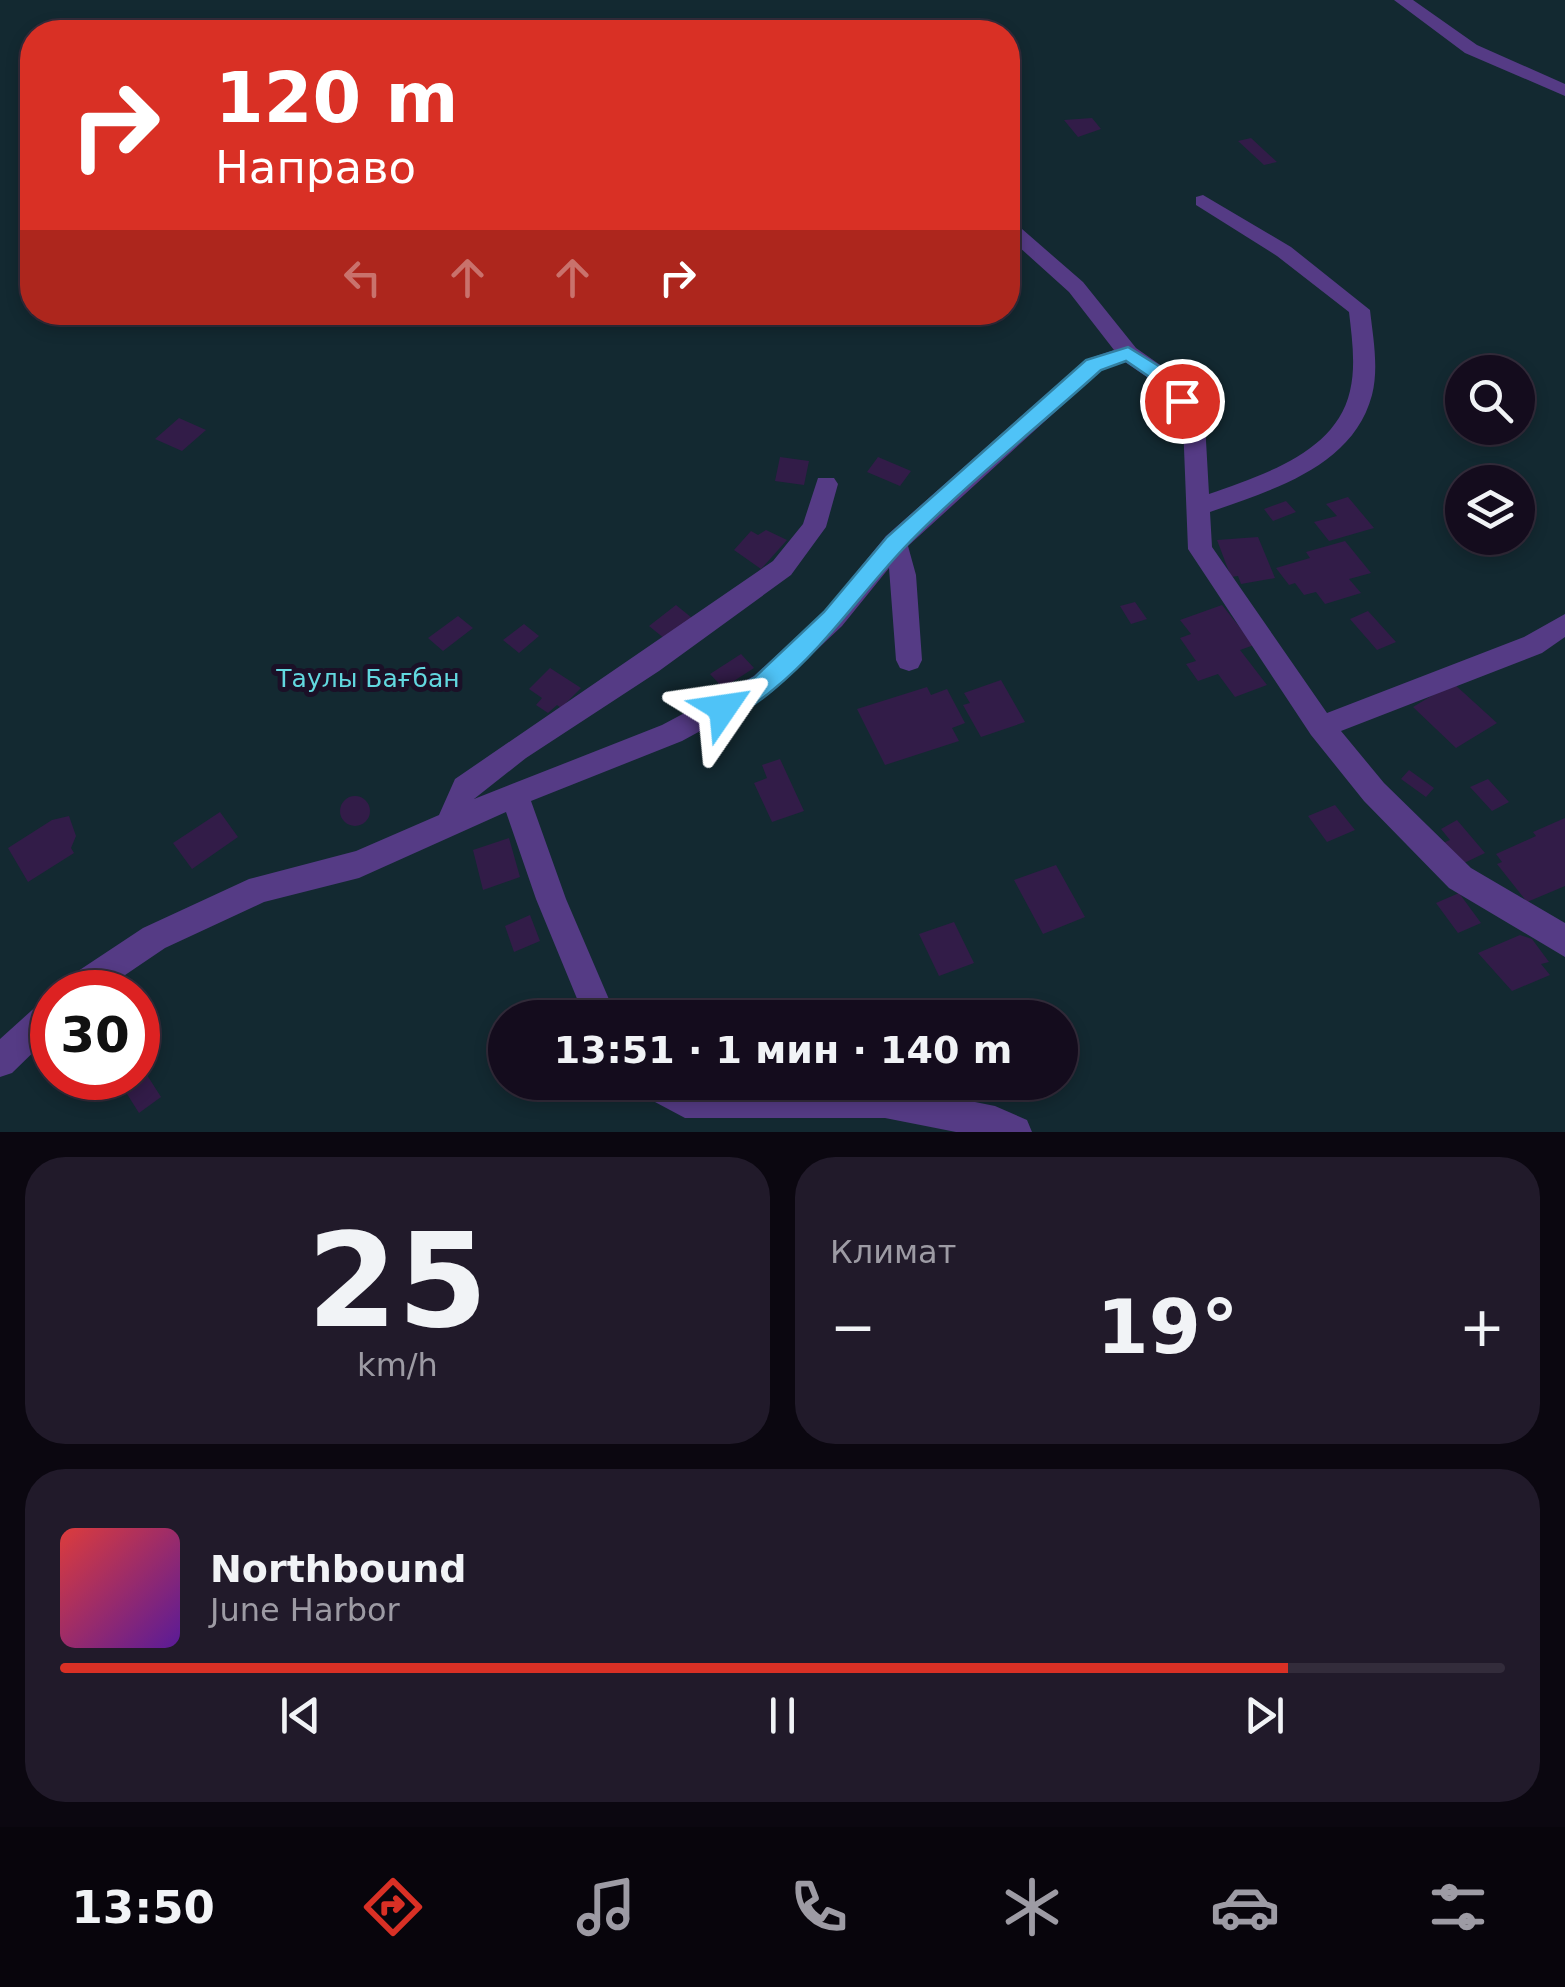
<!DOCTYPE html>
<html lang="ru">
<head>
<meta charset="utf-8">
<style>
  :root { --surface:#140c1d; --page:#211a2a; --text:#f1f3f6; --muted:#9d9ba4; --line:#332c3b; --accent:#d93025 }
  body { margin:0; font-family:"DejaVu Sans",sans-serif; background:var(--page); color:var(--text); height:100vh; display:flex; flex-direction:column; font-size:38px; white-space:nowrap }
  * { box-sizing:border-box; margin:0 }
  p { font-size:32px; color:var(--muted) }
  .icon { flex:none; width:55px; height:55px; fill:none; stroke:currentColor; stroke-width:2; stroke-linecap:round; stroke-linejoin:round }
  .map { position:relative; height:1132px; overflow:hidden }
  .side { display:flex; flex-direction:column; gap:25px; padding:25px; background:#0b0710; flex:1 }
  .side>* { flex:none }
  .top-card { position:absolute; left:20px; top:20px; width:1000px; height:305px; border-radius:40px; box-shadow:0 5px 15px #0003,0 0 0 2px var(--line); background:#d93025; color:#fff; overflow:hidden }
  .tools { position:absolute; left:1445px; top:355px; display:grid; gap:20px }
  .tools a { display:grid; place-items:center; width:90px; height:90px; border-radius:50%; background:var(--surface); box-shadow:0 5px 15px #0003,0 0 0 2px var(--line); font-size:50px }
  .speed { position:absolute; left:30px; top:970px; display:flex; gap:20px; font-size:50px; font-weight:700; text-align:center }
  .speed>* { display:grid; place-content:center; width:130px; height:130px; border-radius:50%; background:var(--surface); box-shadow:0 5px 15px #0003,0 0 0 2px var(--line); line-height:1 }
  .speed .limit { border:15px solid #d22; background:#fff; color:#111 }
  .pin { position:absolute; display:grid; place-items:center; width:85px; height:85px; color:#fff; margin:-42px; border:5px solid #fff; border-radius:50%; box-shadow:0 2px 10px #0007 }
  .me { position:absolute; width:110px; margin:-55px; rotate:58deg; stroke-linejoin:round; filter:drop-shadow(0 0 8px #0008) }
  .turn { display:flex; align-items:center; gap:35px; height:210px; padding:0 30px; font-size:45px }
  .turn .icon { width:130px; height:130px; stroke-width:2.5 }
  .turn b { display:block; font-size:70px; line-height:85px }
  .lanes { display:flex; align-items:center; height:95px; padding:0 30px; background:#0003; justify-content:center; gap:50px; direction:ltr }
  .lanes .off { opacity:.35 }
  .big { font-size:75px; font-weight:600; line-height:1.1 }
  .side .tile { flex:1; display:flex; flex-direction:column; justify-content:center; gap:15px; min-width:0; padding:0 35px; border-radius:40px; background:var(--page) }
  .side .dial { align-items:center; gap:0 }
  .dial b { font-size:130px; line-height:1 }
  .song { display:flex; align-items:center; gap:30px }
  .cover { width:120px; height:120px; border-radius:15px; background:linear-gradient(135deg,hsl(0 70% 55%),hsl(270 70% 35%)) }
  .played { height:10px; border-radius:5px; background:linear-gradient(90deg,var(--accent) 85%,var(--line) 85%) }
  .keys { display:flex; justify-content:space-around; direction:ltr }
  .heat { display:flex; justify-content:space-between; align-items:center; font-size:55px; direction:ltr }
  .side .tiles { flex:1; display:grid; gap:25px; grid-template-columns:1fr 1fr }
  .tile:last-child { grid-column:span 2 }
  .trip { position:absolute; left:488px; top:1000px; width:590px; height:100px; border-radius:50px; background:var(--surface); box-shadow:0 5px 15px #0003,0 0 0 2px var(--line); font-weight:600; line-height:100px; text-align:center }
  .tabs { display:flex; height:160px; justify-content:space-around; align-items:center; background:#08050c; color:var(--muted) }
  .tabs .icon { width:70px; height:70px }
  .tabs .current { color:var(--accent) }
  .tabs b { font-size:45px; color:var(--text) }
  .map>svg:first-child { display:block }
</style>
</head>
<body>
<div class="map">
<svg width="1565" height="1132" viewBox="0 0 1565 1132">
  <rect width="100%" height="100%" fill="#1b1027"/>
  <!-- green -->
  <path fill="#132931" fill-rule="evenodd" d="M0,0H1565V1132H0ZM32,32H1008V312H32ZM1462,372H1518V428H1462ZM1462,482H1518V538H1462ZM52,992H138V1078H52ZM505,1018H1060V1082H505Z"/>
  <!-- building -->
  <path fill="#321c48" d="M1092,118L1101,129L1078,137L1064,120Z
    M1251,138L1277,162L1264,165L1238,141Z
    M179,418L206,430L182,451L155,439Z
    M780,457L809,461L804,485L775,481Z
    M878,457L911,471L900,486L867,472Z
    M1348,497L1374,528L1329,541L1314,522L1337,516L1326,504Z
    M1286,501L1296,512L1273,521L1264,509Z
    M766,530L787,540L761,569L734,550L751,531L758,535Z
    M1258,537L1275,578L1241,584L1238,576L1231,577L1217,540Z
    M1345,541L1371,573L1349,579L1361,593L1325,604L1316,592L1304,595L1295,583L1289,585L1276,568L1310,558L1306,552Z
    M1135,602L1147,619L1131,624L1120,606Z
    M676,605L692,618L665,639L649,626Z
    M1222,605L1254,645L1240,650L1267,685L1235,697L1218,674L1198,681L1186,664L1196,661L1180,638L1191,634L1180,620Z
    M1368,611L1396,642L1377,650L1350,619Z
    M458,616L473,628L443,651L428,638Z
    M524,624L539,636L519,653L503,640Z
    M741,654L754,668L723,688L710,674Z
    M550,668L581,688L561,708L557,705L548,713L536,705L542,698L529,689Z
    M1001,680L1025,722L981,737L963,705L970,703L964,693Z
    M1453,683L1497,723L1456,748L1413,707Z
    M927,687L931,695L947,689L965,723L952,728L959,741L885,765L857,709Z
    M780,759L804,811L772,822L754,783L767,778L762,765Z
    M1409,770L1434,788L1426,797L1401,779Z
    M1488,779L1509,802L1492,811L1470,787Z
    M340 811a15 15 0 1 1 30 0a15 15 0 1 1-30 0Z
    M1335,805L1355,830L1327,842L1308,816Z
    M220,812L238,837L192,869L173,843Z
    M69,816L76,836L71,848L74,853L28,882L8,848L52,820Z
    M1565,818V886L1527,902L1497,864L1502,862L1496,854L1536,836L1533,832Z
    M1457,820L1485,853L1462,864L1443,843L1450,840L1441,829Z
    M509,838L520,877L483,890L473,850Z
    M1056,865L1085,917L1043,934L1014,880Z
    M1459,893L1481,923L1458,933L1436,903Z
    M530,915L540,941L514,952L505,926Z
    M954,922L974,963L939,976L919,934Z
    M1520,935L1532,939L1549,962L1541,964L1550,975L1512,991L1478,953Z
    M138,1061L161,1097L139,1113L117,1078H138Z"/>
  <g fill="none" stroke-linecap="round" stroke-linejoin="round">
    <!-- minor -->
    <path fill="#553b85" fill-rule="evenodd" d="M1394,0H1413L1477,45L1565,84V96L1465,53Z
      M1203,195L1291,247L1370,310C1373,337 1379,368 1372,395C1353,467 1272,490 1210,512L1212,547L1327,713L1524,637L1565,614V637L1542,653L1341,731L1384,783L1471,868L1565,923V957L1449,888L1364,801L1311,735L1188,549L1183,423L1160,386L1125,362L1101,370L908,546L916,575L922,660L918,668L909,671L900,668L896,660L889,568L842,626L772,692L682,741L531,801L566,899L617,1018H585L536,899L506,812L359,878L264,902L165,948L100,992H58L63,981L143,928L249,879L356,851L439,815L455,779L773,561L803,524L818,478H834L838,484L826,527L791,575L659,671L526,758L474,799L662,725L754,676L824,612L886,536L1085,360L1114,350L1069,292L1008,237V221L1015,223L1083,282L1136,348L1176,376L1205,423L1209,494C1262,475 1336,453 1350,391C1356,366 1352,338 1349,312L1277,256L1196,205V197Z
      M52,997V1034L12,1073L0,1077V1039L41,1002Z
      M636,1082L885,1084L995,1106L1027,1120L1032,1132H956L885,1118H685L640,1094Z"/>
  </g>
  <!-- route -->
  <path fill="#4fc3f7" stroke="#337fa1" stroke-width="2.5" d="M1128,347L1175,376L1192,401L1189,406H1175L1161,385L1126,361L1101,370C1037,428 961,488 903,549C859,596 824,648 774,689C760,701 732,722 714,716L711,708L714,701L755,677L824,612L887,537L1086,360Z"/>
  <g text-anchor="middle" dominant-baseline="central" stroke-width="10" stroke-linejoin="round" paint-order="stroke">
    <!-- park labels -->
    <g font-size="25" fill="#62d8df" stroke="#1b1027">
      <text x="368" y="678">Таулы Бағбан</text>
    </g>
  </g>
</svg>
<div class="tools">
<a><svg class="icon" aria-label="search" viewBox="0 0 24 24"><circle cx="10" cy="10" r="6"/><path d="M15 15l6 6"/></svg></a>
<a><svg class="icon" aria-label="layers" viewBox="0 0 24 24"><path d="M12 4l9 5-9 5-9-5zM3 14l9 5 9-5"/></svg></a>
</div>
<div class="speed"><div class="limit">30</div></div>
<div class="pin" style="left:1182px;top:401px;background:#d93025"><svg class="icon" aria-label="arrive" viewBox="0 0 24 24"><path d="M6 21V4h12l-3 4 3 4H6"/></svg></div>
<svg class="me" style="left:723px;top:708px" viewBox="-20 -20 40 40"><path d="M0-17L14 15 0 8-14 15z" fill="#4fc3f7" stroke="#fff" stroke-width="4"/></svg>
<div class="trip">13:51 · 1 мин · 140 m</div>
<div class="top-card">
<div class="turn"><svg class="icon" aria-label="right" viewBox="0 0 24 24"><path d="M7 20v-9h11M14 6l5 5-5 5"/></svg><div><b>120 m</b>Направо</div></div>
<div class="lanes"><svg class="icon off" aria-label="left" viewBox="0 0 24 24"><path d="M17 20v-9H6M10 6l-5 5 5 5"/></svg><svg class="icon off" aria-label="ahead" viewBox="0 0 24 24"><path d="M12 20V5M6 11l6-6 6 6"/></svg><svg class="icon off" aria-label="ahead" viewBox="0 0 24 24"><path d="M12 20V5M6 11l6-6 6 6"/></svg><svg class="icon" aria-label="right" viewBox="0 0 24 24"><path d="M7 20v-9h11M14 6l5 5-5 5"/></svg></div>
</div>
</div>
<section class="side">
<div class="tiles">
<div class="tile dial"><b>25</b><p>km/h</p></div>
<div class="tile"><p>Климат</p>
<div class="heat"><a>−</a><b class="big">19°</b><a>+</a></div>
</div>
<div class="tile">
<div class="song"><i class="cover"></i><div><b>Northbound</b><p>June Harbor</p></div></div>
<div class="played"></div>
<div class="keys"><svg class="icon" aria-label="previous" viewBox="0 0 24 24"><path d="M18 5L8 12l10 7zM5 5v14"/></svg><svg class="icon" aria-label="pause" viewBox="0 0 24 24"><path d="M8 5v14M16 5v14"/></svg><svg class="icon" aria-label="next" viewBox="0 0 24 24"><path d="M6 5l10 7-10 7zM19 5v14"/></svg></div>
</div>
</div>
</section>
<nav class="tabs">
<b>13:50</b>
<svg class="icon current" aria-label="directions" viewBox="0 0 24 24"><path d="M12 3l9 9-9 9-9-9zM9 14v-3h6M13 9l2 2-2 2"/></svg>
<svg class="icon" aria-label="music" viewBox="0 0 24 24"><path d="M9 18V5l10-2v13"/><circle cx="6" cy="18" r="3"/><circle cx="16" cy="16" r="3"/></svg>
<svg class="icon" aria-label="phone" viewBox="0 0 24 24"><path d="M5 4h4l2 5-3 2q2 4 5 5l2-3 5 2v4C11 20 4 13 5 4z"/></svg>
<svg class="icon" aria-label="climate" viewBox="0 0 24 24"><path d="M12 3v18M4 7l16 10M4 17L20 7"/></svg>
<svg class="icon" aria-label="car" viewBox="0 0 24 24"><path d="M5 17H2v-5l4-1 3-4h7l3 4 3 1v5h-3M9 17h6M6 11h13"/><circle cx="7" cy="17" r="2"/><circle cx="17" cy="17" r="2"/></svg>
<svg class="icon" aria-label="filters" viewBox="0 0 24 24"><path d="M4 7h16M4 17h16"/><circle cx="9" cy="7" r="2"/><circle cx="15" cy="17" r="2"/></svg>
</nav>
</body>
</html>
